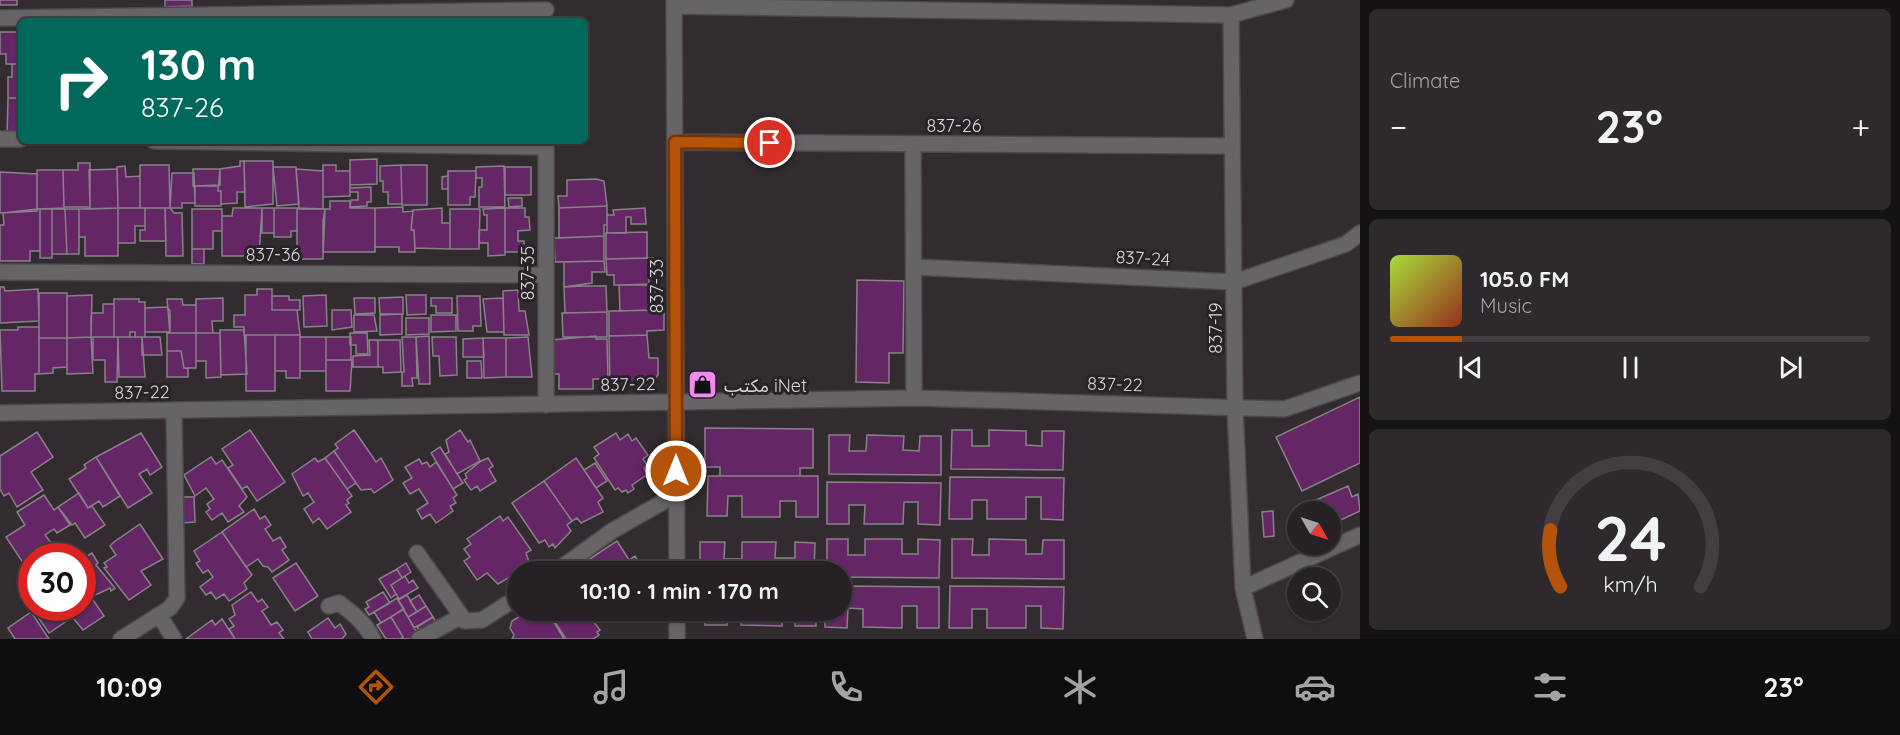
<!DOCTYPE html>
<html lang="en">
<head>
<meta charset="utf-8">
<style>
  :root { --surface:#262125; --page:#2e292d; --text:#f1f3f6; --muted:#a4a3a7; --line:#423e42; --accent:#b45309 }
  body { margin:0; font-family:Quicksand,"Noto Sans Arabic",sans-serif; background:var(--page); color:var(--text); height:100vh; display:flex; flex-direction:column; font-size:22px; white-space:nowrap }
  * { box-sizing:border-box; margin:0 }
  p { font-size:20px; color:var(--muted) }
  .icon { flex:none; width:33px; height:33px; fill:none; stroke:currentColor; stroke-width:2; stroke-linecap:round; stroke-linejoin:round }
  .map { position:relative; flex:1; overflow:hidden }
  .sheet { display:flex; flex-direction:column; gap:9px; padding:9px; background:#151214; width:540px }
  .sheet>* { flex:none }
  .hud { position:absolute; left:18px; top:18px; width:570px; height:126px; border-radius:9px; box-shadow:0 2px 4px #0004,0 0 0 2px var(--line); background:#00695c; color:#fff; overflow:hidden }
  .needle { width:39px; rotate:129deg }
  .buttons { position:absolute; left:1287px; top:501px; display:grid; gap:12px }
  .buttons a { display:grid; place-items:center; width:54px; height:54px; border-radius:50%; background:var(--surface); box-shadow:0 2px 4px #0004,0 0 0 2px var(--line); font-size:30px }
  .speed { position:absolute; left:18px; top:543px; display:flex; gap:12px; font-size:30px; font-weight:700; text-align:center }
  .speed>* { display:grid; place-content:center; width:78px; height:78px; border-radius:50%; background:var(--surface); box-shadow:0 2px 4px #0004,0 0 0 2px var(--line); line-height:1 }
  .speed .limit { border:9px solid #d22; background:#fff; color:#111 }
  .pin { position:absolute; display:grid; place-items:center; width:51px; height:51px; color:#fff; margin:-26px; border:3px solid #fff; border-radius:50%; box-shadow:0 2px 6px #0007 }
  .me { position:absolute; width:66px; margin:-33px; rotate:0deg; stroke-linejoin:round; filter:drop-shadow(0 0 4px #0008) }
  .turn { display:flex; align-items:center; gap:21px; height:126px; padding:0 24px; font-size:27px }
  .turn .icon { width:78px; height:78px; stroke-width:2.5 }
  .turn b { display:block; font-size:42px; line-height:51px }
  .big { font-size:45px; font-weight:700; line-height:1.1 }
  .sheet .tile { flex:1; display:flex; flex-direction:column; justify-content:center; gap:9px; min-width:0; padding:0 21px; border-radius:9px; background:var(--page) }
  .sheet .dial { align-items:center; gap:0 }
  .dial svg { height:156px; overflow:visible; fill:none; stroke:var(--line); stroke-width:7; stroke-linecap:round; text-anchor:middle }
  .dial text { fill:var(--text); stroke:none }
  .song { display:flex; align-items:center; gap:18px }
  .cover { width:72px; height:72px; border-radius:9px; background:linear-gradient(135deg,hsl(80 70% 55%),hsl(10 70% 35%)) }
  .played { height:6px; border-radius:3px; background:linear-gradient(90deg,var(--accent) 15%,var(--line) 15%) }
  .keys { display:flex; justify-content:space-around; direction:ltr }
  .heat { display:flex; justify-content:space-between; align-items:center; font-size:33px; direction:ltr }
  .trip { position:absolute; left:507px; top:561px; width:345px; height:60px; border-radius:30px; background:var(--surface); box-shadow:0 2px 4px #0004,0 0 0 2px var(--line); font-weight:700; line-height:60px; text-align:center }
  .dock { display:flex; height:96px; justify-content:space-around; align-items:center; background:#0f0d0f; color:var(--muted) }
  .dock .icon { width:42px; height:42px }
  .dock .selected { color:var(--accent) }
  .dock b { font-size:27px; color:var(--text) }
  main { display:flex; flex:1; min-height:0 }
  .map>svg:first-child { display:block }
</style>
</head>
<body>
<main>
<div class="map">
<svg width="1360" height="639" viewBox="0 0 1360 639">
  <rect width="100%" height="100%" fill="#322c31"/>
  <!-- building -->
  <path fill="#652666" stroke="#888288" stroke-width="1.5" d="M0,0H17V5H0Z
    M165,0H192V6L165,7Z
    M0,32H21V64H6V54H0Z
    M12,64H21V98H8V77H12Z
    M8,98H21V136L20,123H17V136H7Z
    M377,159V184L350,185V160Z
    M240,161H244L245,192H237V203L221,204V191H218L220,169L240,166Z
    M244,161H273V204L245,207Z
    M78,163H90V207H64L63,170H78Z
    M140,165H169L170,208H140Z
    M323,165H336V171H350V196L323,197Z
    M401,165L402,204H388V192H383V181H380V166Z
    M401,165H427V205H402Z
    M125,166L126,177L140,176V208H118L117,167Z
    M504,166L505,207H479V187H482V178H476V167Z
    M273,167H296L299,204L277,206Z
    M505,167H531V195H505Z
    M117,169L118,208L90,209L89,170Z
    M193,169H220V185L193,186Z
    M296,169L323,171V209H299Z
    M37,170H63L64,208L37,209Z
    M448,171H476L475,197H470V205H448Z
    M0,172L37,174V211L0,213Z
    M172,173H194L195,203H182V208H170Z
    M448,176V189H442V177Z
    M596,179L604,181L607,206L559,208L558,196H567V180Z
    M195,186H218V191H221V206H195Z
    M371,187V202H367V206L350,207L351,200H358V192H350V188Z
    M508,198H522V206L509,207Z
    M330,201H350V208H375V252H323V221L325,209H330Z
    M607,206V225H604V236L559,238V208Z
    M403,207V212L413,211L411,230H414L415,252H399V247H375V208Z
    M118,208H145V226H135V243H118Z
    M118,208V256H85V237H79V209Z
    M145,208H165L166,241H140V230H145Z
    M165,208H170L174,213H182L183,256H166Z
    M233,208H262L259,256H222V216H232Z
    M262,208H274V233H262Z
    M274,208H297V231H291V237H274Z
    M297,208L325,209L323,259H297Z
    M442,208V223H450V249L415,248L414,230H411L413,210Z
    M505,208V255L488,256V243H479V230H487V215H484L483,209Z
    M505,208H525V217H529L530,230L518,231V241H524V252H505Z
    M645,208L646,224H631V217H626V233H607V215H614L613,210Z
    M37,209H40V251H30V261H0V225H4L3,213Z
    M40,209H52V258H40Z
    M52,209H65L67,254H52Z
    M65,209H79V254H67Z
    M192,209H222V231H213V249H192Z
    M450,209H480L479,249H450Z
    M647,232V258L606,259V233Z
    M604,236V261L555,262L554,238Z
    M192,249H204V264H192Z
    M653,258V272H649V285H614V275H607L606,259Z
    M604,261L605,272H592V283L564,287V262Z
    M857,280L904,281L903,353H889V383L856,382Z
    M656,284V295H650V310L620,311L619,285Z
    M583,286H606L607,312L565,313L564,287Z
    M0,287H4L5,291L38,289L39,321L0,323Z
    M257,289H272V310H297L300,335H244V327H234V315H245V295H257Z
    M518,290L519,311H525L529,335H504L503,291Z
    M39,293H67V338H39Z
    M92,295L91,337L67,338V296Z
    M326,295L327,326L304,327L303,296Z
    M406,295H426V314L407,315Z
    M272,296H289V300H300V310H272Z
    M457,296H480L481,326H473V331H458Z
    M403,297V314H380L379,298Z
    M223,298V321H212L213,333H196V299Z
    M354,298H375V313L355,314Z
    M431,298H452V313H436V306H431Z
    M503,298L504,332H487L483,299Z
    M114,299H139V302H145V337H135V332H130V337H114Z
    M167,299H182L183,305H196V333H170Z
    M103,304H114V337H91V317L92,313H103Z
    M167,307L170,311V332H145V308Z
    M332,310H351L352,327L332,330Z
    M664,310V330L647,331V335L609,336V311Z
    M607,312V337H563L562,313Z
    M402,314V334L380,335V315Z
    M354,315H374L377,331L354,332Z
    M431,315H456V331L431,332Z
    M406,318H429V334L406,335Z
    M18,327H39V374H35V391H2L0,330H18Z
    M220,330H244L247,374L221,375Z
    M167,333H196V368H184L181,351H167Z
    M196,333H220L221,377L206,378V361H196Z
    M350,333H367L368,354H356V345H350Z
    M246,335H275V391H246Z
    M275,335H300V378H286V371H275Z
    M647,335L649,358H658V375L649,386L610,387L609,336Z
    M429,336L430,384H419L416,337Z
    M596,336V339H607L608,379H593V389H559V374H551V340Z
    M91,337L93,373L67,374V338Z
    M93,337H118L117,382H105V360H93Z
    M118,337H142L145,377H119Z
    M142,337H160L162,355H142Z
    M300,337H326V371H300Z
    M326,337H351V360H326Z
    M402,337H416L417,378H412L413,386H402V372H404Z
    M432,337H456L457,375L440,376L439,356H433Z
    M528,337L532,377H506V338Z
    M39,338H67V367L53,368V373L39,374Z
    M483,338L484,357H463V339Z
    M483,338H506V377L484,378Z
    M369,340H378V367H353V356L370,355Z
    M378,340H400L401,372L383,373V367H378Z
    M167,351H181L184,368L188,369V377H167Z
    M326,360H352L350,391H326Z
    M467,361H481L482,378H467Z
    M1360,397V463L1302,491L1276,437Z
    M705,428L813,429V468H800V476H720V467H705Z
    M250,430L285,482L257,501L247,486L242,489L228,468L233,465L222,449Z
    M354,430L376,462L381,458L393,480L374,493L371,489L361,490L334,451L338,448L335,444Z
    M460,430L468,442L470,440L480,461L457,474L445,454L449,452L446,440Z
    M952,430H972V446H989V430L1026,431V445L1042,446V431H1064L1063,470L951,469Z
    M37,432L53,457L31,472L43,490L17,507L9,493L4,496L0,489V456Z
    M141,433L162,467L150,475L147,469L139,474L152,493L128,508L96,457Z
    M616,433L620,440L628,434L632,441L636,438L648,455L643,459L647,465L644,468L648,474L632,485L634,489L628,493L626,490L622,492L618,488L615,490L594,458L599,454L594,447Z
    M829,435H850L849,451H866L867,435L904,436L903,450L919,451L920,436H941V475L829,474Z
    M440,447L463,483L453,489L431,453Z
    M334,451L356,483L347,489L325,458Z
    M96,457L120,496L103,507L99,501L88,508L69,479L86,468L84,465Z
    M211,457L216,464L222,460L247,497L239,506L244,512L228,522L222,513L212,520L206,512L210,509L207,504L214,499L206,488L195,496L184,475Z
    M315,458L318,462L325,458L352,496L347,500L349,503L346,505L351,512L327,529L319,518L313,523L304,509L314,502L308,493L303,496L292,474Z
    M488,458L493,466L489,469L496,481L480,491L477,486L471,490L464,480L467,478L465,474L481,461Z
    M576,458L603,498L598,502L603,512L581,523L577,518L572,521L544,481Z
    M419,459L422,464L427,462L430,467L436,462L457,495L453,498L456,503L450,506L453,511L436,523L430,514L422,519L417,510L428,503L419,489L410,494L403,483L412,478L405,467Z
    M595,463L607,481L596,488L584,470Z
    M708,476H818V517H796V501H780V517H742V496H728L727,516H707Z
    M950,477L1064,478L1063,520L1041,519V497H1026V519H987V500H972V519H949Z
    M544,481L572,521L567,525L571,531L555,548L553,544L549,547L545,540L539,543L512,503Z
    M827,482L941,483L940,525L918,524V502H904L903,524H864L865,505H849V524H827Z
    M1348,486L1352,497L1358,494L1360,511L1330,525V512H1310L1307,504Z
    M79,493L88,508L92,506L105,525L85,538L75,523L72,525L58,507Z
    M44,495L54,510L58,507L70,525L57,533L54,529L45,535L61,556H32L31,575L6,537L25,525L17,512Z
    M180,497H194L195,522L181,523Z
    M254,509L260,519L265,516L271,525L265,529L273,541L280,537L286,547L282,550L289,560L272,572L268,567L263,566L258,559L246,567L222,532Z
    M1273,511L1274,536L1264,537L1262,512Z
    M500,516L503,521L508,517L531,550L526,553L530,565L498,584L487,573L477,580L464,561L470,557L464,549L471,544L467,539Z
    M140,524L163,559L141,571L151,585L129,600L104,568L107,567L104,563L116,555L110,546L114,542Z
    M222,532L252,575L244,583L247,589L229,601L224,594L216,599L211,592L206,595L200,587L213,577L208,570L203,573L196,563L200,561L194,551Z
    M827,539H848V555H865V539H902V554H918V539L940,540L939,578L842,577V572H827Z
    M952,539H973L972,555H989V539L1026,540V554H1042L1043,540H1064V579L952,578Z
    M617,541L629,560L635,556L645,572H595L588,560Z
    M700,542H725L724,559H742V542H776L775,558H795V542L815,543L814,572H700Z
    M92,553L98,563L96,565L115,588L111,591L110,588L91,597L104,616L83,630L65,608H82V559Z
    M296,563L318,596L295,611L273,578Z
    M406,563L411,572L402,578L397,569Z
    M590,563L595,572H578Z
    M397,569L402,578L391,585L396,594L391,598L379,579Z
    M405,576L409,583L413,580L418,588L399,599L391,585Z
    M842,586L939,587V628H917V606H902V628L863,627V609L848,608L847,628L825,627V610H842Z
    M950,586L1064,587L1063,629L1041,628V606H1026V628H987V609H972V628H949Z
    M32,592V608H64L71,618L49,633L24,597Z
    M251,592L258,602L262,599L268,607L262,611L271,625L277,622L283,630L279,633L284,639H235L229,629L234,626L229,619L235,615L232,605Z
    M383,592L390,603L369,615L365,609L369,607L366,602Z
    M407,595L417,612L408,617L398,600Z
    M419,595L426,606L417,612L410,601Z
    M397,598L404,609L381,623L374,612Z
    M426,606L433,617L414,628L408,617Z
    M403,609L420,637L417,639H401L403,637L391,617Z
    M531,610H547L564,639H512L514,635L510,628L512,621Z
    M547,610H596L599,619L594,622L600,630L597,632L599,635L593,639H566Z
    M616,610H632L624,617L620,616Z
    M705,610H727V625H705Z
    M742,610H782V626L741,625Z
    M795,610H816V626H795Z
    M31,612L49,639H15L8,628Z
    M391,617L403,637L400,639H386L377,625Z
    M433,617L441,630L425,639L417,627Z
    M328,618L335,628L340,624L346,634L342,639H312L308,632Z
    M222,619L235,639H186L212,620L215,625Z"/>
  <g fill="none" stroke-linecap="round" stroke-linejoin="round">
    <defs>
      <path id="street" d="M674,0L677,572
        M674,6L1231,15L1286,0
        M1231,15L1235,407L1243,588L1255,639
        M0,18L546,10
        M0,139H21
        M154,141L546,147
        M675,142L1232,146
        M913,144L914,398
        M914,267L1234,282L1346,244L1360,233
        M0,272L546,275
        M546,405V141
        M0,413L914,398L1284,409L1360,383
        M417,553L465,621L482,620L518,597
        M555,572L612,531L677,494
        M1243,588L1360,535
        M329,606L339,603C354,614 365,623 373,639
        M677,610V639
        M159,615L174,639
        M121,639L170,608L177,598L174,411
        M419,639L460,617"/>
    </defs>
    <!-- street casing -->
    <use href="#street" stroke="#4d474c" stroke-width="18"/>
    <!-- street -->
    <use href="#street" stroke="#666466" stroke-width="15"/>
  </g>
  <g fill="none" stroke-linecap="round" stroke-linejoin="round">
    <defs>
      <path id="route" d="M676,471L675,142L770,143"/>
    </defs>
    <!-- route casing -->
    <use href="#route" stroke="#753606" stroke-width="15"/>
    <!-- route -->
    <use href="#route" stroke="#b45309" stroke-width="10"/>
  </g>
  <!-- icons -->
  <defs>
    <symbol id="shop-square" viewBox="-11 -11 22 22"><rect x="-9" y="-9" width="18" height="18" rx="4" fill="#f28af2" stroke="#282328"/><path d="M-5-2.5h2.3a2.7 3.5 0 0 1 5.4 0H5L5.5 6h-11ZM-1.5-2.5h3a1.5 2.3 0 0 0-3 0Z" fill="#111"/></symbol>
  </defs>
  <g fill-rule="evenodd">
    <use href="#shop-square" x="686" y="368" width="33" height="33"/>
  </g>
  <g text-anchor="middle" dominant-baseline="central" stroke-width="6" stroke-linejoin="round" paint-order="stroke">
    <!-- street labels -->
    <g font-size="18" fill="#dad6da" stroke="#282328">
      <text x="954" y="125">837-26</text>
      <text x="273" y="254">837-36</text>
      <text transform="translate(1143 258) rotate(3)">837-24</text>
      <text transform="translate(527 273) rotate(-90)">837-35</text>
      <text transform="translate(656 286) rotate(-90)">837-33</text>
      <text transform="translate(1215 328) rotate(-90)">837-19</text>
      <text transform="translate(628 384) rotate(-1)">837-22</text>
      <text transform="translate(1115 384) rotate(2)">837-22</text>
      <text transform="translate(142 392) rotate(-1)">837-22</text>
    </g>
    <!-- poi labels -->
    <g font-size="18" fill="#dad6da" stroke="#282328" text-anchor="start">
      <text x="724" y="385">مكتب iNet</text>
    </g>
  </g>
</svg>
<div class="buttons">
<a><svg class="needle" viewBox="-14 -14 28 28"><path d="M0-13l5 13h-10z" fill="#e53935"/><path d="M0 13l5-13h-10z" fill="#a4a3a7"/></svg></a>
<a><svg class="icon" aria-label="search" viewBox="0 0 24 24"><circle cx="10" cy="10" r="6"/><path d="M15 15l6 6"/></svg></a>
</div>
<div class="speed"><div class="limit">30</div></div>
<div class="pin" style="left:770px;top:143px;background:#d93025"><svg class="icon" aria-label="arrive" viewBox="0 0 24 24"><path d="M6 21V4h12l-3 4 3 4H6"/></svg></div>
<svg class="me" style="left:676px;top:471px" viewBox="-20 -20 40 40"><circle r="17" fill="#b45309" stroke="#fff" stroke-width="3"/><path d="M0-11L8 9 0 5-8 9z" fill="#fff"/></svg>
<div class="trip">10:10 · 1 min · 170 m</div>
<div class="hud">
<div class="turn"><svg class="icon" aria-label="right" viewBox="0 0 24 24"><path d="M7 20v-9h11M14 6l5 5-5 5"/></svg><div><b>130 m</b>837-26</div></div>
</div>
</div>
<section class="sheet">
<div class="tile"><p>Climate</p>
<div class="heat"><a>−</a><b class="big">23°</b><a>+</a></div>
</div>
<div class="tile">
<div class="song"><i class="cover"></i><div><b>105.0 FM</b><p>Music</p></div></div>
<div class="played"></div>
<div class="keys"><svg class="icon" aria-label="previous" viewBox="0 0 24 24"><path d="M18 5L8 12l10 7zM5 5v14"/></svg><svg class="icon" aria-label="pause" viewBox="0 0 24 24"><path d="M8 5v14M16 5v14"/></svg><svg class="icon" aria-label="next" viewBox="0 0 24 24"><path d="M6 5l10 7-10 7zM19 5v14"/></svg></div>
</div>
<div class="tile dial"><svg viewBox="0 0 100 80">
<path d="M14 69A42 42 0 1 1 86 69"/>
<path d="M14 69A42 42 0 0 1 9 40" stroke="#b45309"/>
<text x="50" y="56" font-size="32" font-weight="700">24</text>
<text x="50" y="72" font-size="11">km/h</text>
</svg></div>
</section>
</main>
<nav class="dock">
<b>10:09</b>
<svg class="icon selected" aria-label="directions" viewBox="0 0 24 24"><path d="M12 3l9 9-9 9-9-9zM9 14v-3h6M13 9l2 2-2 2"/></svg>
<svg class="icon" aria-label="music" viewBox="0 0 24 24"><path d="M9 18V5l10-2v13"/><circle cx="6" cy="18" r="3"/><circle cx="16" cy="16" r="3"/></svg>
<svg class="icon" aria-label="phone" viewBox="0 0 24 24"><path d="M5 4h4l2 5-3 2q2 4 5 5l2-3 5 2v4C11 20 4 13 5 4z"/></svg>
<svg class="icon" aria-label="climate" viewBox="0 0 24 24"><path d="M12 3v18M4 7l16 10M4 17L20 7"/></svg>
<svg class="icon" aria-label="car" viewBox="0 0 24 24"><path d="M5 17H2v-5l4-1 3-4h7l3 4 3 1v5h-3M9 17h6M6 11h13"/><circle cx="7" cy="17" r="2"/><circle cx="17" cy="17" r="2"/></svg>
<svg class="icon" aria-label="filters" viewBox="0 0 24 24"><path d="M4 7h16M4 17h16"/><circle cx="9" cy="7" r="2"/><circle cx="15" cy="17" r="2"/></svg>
<b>23°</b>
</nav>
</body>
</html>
